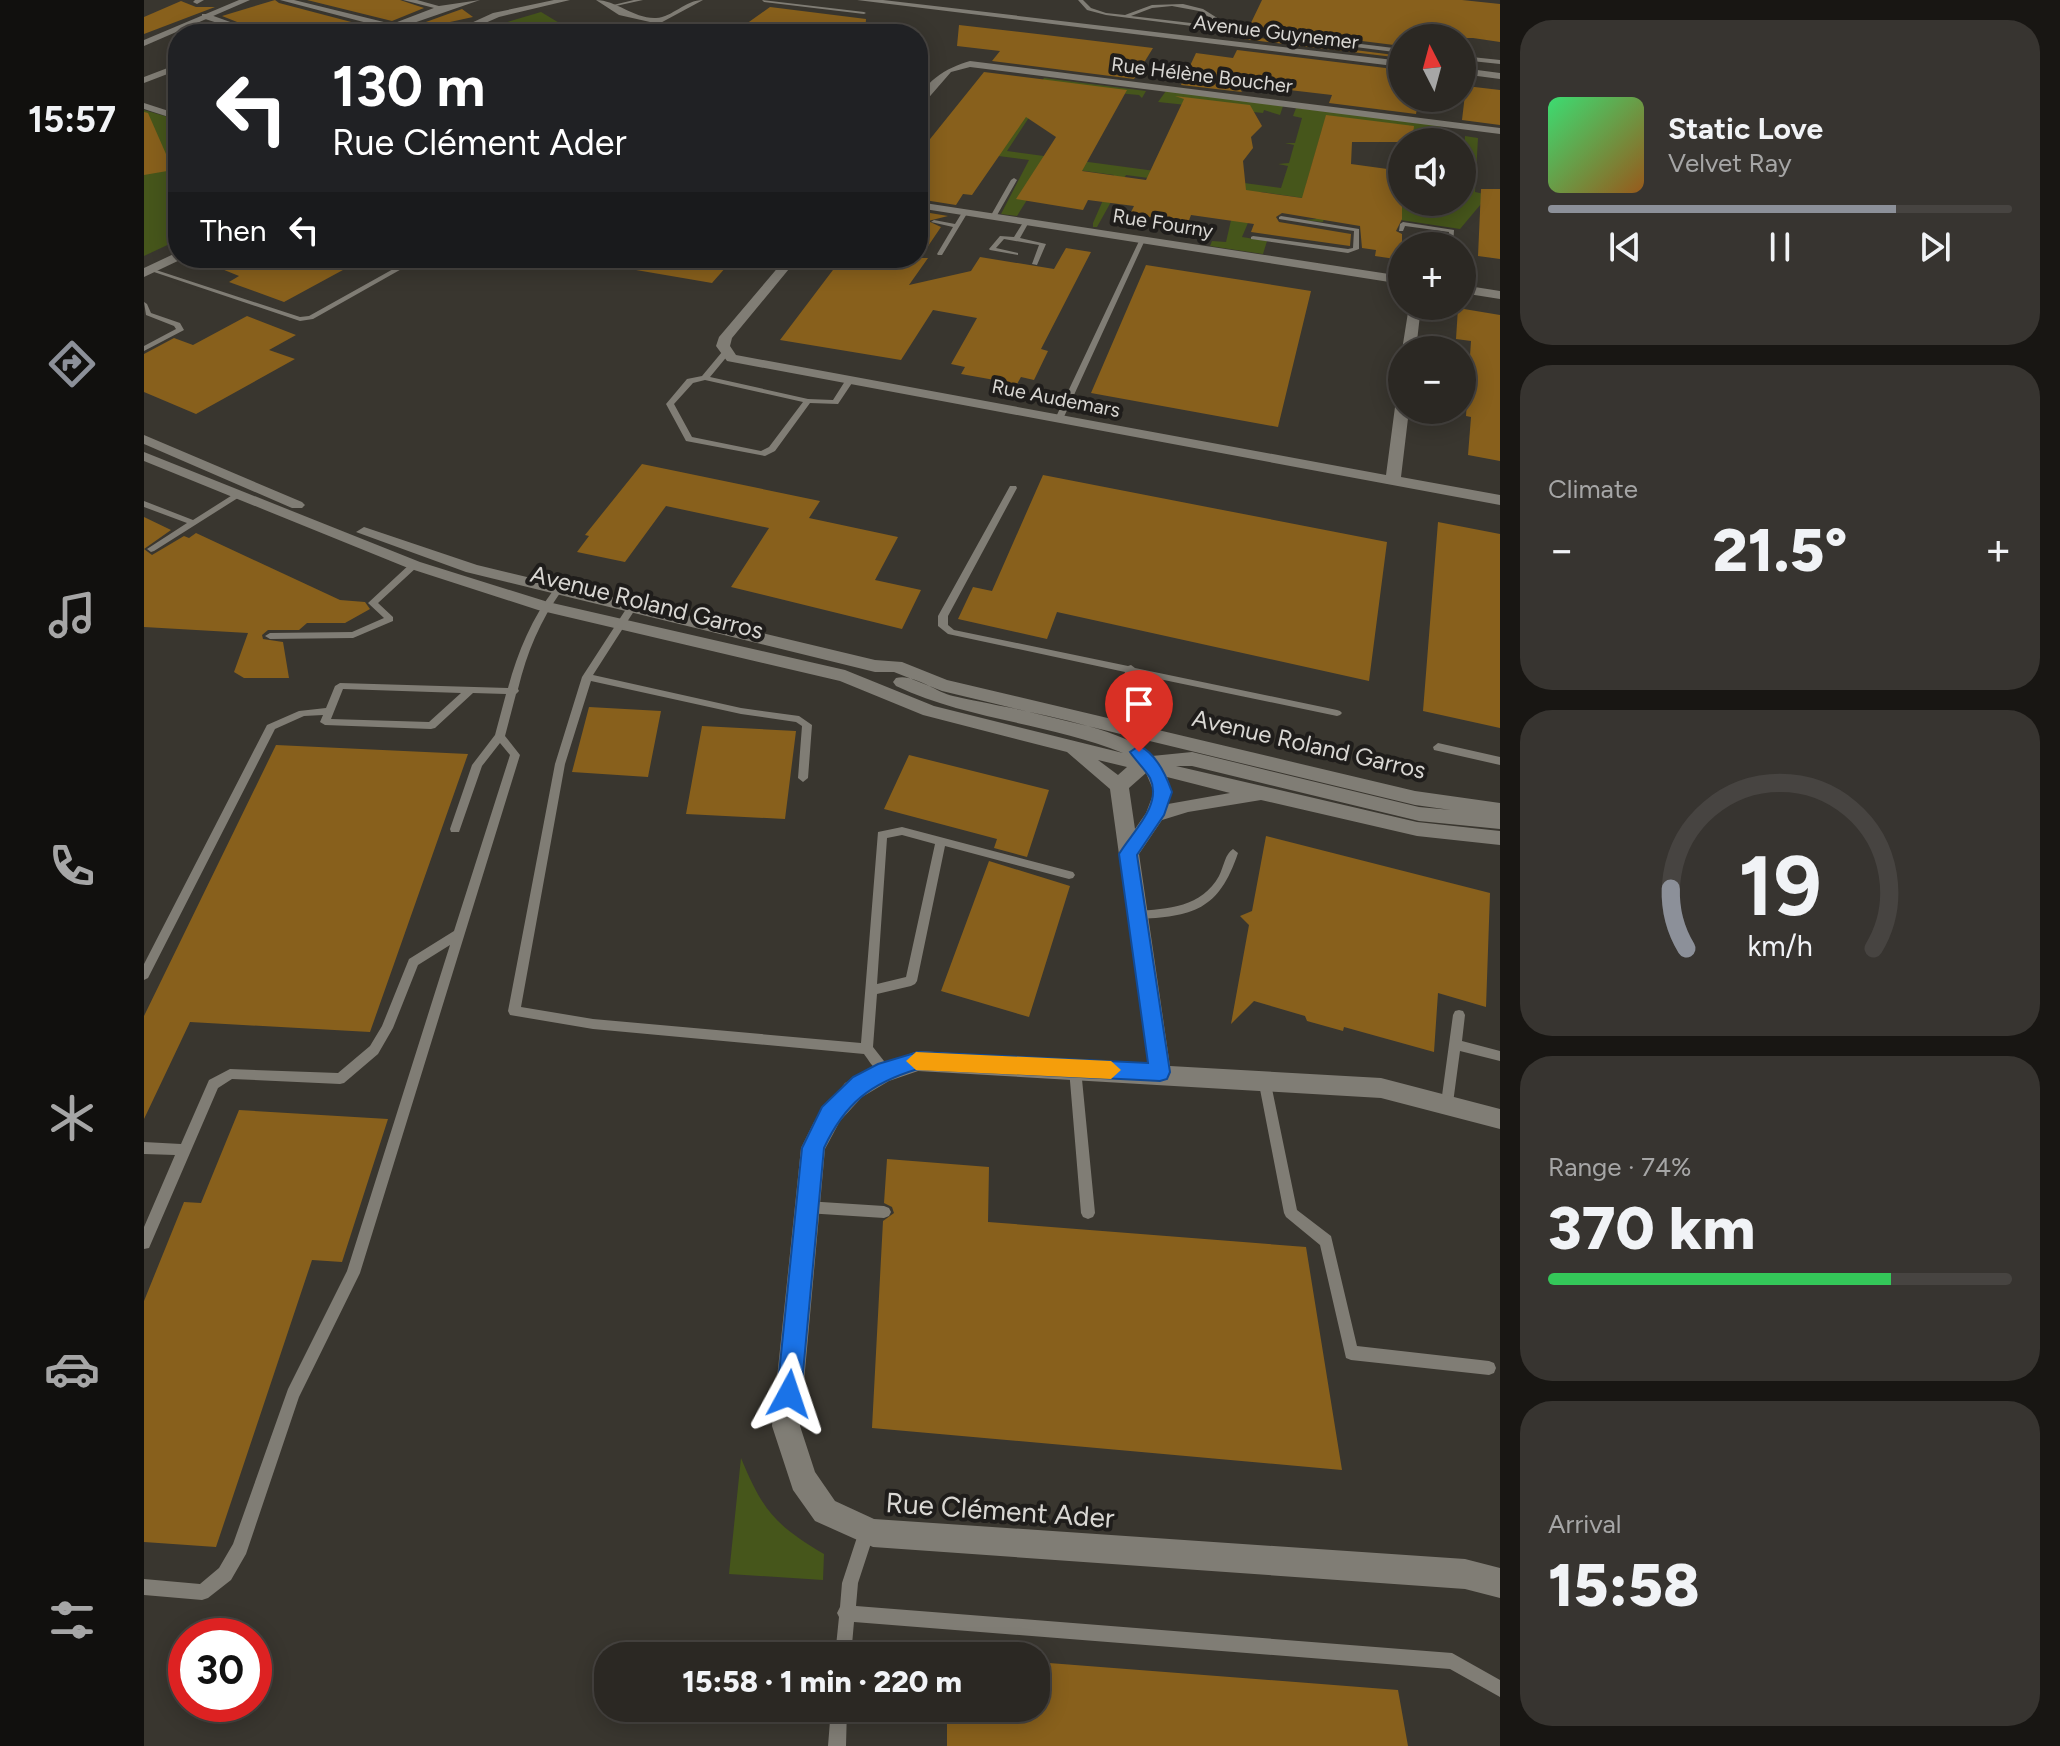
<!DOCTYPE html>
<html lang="en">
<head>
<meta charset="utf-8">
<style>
  :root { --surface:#2b2823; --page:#373430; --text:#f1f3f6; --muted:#a6a6a6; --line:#474441; --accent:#8c9099 }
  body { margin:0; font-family:Figtree,sans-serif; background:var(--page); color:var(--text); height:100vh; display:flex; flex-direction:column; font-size:30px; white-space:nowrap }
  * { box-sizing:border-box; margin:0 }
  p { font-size:26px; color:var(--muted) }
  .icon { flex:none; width:44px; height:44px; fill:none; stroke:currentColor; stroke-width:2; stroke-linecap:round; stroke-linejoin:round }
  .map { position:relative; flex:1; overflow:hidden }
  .side { display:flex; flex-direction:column; gap:20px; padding:20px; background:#181613; width:560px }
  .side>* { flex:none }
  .hud { position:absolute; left:24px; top:24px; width:760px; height:244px; border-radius:32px; box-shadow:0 4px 20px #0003,0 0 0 2px var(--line); background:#202124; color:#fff; overflow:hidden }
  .needle { width:52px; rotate:354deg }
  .controls { position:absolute; left:1244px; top:24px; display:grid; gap:16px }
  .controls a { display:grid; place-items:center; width:88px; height:88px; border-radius:50%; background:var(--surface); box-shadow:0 4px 20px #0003,0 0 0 2px var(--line); font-size:40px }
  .speed { position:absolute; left:24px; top:1618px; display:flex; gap:16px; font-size:40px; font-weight:700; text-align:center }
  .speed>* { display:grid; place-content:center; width:104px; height:104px; border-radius:50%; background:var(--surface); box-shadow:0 4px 20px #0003,0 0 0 2px var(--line); line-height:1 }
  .speed .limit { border:12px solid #d22; background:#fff; color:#111 }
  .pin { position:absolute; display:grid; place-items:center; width:68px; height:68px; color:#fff; margin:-82px -34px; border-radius:50% 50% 50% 0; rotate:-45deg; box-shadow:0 0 8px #0007 }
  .pin .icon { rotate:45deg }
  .me { position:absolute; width:88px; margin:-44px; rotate:5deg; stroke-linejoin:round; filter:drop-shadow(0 0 6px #0008) }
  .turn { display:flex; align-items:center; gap:28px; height:168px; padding:0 32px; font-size:36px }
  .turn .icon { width:104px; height:104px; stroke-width:2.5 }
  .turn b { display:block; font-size:56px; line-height:68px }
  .then { display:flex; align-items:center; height:76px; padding:0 32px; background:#0003; gap:16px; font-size:30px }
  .big { font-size:60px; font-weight:800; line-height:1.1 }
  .side .card { flex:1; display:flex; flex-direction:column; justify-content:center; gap:12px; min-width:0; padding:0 28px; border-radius:32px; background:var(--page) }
  .side .dial { align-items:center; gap:0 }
  .dial svg { height:208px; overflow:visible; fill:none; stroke:var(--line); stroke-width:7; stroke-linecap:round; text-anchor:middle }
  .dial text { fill:var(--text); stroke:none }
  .song { display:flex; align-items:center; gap:24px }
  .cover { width:96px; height:96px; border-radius:12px; background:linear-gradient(135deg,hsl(140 70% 55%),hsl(30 70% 35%)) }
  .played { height:8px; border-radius:4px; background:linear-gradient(90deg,var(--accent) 75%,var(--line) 75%) }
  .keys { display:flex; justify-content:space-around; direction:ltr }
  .heat { display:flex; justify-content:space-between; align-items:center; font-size:44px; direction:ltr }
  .charge { height:12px; border-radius:6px; background:linear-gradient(90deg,#34c759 74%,var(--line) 0) }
  .trip { position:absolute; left:450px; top:1642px; width:456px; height:80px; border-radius:32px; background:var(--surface); box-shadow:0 4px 20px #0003,0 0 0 2px var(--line); font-weight:800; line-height:80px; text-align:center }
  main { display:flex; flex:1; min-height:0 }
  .tab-bar { display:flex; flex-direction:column; width:144px; justify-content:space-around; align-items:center; background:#11100e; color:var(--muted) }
  .tab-bar .icon { width:56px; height:56px }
  .tab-bar .active { color:var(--accent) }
  .tab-bar b { font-size:36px; color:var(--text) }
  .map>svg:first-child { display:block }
</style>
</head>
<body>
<main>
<nav class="tab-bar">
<b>15:57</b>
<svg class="icon active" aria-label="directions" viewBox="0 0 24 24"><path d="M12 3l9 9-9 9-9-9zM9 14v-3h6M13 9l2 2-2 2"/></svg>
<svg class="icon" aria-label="music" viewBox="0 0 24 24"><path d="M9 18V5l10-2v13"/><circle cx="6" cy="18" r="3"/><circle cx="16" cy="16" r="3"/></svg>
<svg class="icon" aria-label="phone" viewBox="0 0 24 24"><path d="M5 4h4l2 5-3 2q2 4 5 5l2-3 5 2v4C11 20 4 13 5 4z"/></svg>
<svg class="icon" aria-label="climate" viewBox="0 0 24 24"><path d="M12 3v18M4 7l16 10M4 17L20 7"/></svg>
<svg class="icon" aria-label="car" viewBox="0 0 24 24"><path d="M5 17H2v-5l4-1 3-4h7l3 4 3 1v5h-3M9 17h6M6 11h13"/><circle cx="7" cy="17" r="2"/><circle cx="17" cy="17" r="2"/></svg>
<svg class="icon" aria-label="filters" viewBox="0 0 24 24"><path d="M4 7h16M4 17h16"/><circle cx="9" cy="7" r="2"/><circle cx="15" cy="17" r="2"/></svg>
</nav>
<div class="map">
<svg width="1356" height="1746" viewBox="0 0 1356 1746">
  <rect width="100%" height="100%" fill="#39362f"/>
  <!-- green -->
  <path fill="#46561b" d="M397,12L427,30L442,34H321L331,27L340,29Z
    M900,78L1002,91L998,98L995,95L905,87L863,151L1137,188L1144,166L1134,164L1145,163L1150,145L1141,143H1151L1158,118L1149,116L1152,108L1296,125L1294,142L1178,130L1162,185L1258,202L1317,208L1321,136L1334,138L1331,192L1340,194L1337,204L1316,229L1237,217L1184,204L1179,222L1160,220L1172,219L1166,199L1117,192L1098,237L1123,241L1119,254L1066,246L1068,241L1082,242L1094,190L982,175L953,227H949V223L970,175L904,166L873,216L857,214L885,160L808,150L850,152Z
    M1022,91L1139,106L1136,115L1120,110L1119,113L1014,102Z
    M0,110L34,120V240L0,256Z
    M597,1458C619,1511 631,1525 680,1554L679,1580L585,1574Z"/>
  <!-- building -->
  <path fill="#88601c" d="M131,0L135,3L253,34H123L78,16Z
    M163,0H256L280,8L248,21Z
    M1118,0H1318L1356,4V42L1329,38H1258V46L1105,27Z
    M37,1L52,7H71L0,34V17Z
    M626,7L722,19L721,34H588Z
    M318,9L329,17L306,22L300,34H284L268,27Z
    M62,22L98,34H35Z
    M815,25L902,35L1009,48L990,79L848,61L856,51L813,46Z
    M1100,36L1258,56V58L1099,39Z
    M1093,50L1258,70V98H1275L1272,114L1185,103L1188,95L1093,84L1098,92L1037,85L1052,53L1089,58Z
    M840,72L983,90L938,171L1002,180L1040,99L1031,96L1106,105L1118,126L1107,137L1109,148L1099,161L1102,190L1158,198L1182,115L1270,126L1268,142H1208L1207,164L1258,171V219L1252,231L1258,234V260L1231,256L1232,250L1218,248L1216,226L1138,213L1132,217L1135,222L1207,234L1206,246L1107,232L1110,224L1047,215L1044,223L986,214L990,206L944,200L939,210L872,199L912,137L882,117L828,195L819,194L812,205L774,199V154Z
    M1322,86L1356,90V125L1318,120Z
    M0,112L4,113L29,170L0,175Z
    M1337,189H1356V259L1334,256Z
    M774,211L804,216L784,221L797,227L776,258H784L765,285L827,271L836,257L910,269L922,248L947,252L897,349L904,351L890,380L877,377L873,384L817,374L821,367L807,364L833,318L789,310L757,360L636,340L698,258H774Z
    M59,258H221L140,302L85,282L95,276L58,261Z
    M493,258H590L568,283L492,270Z
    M1002,265L1167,291L1134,427L947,393Z
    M1314,308L1356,315V461L1324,455L1327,417L1322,416L1327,341L1312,339Z
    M103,316L152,335L125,350L151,359L52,414L0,392V354L30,338L49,345Z
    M498,464L676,501L665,518L754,537L731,580L777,590L758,629L587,587L625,528L522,506L481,562L433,552L445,536L441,535Z
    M899,475L1243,542L1225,681L913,612L903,639L814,619L829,587L848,591Z
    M0,517L27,530L0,549Z
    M1294,522L1356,534V728L1279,711Z
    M52,533L196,600L221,602L226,609L201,623H163L155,630H124L118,635L119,639L139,642L145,678H100L90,672L104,633L0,627V549L8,555L40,536L45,538Z
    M445,707L517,711L504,777L428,772Z
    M558,726L652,731L641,819L542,814Z
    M132,745L324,754L226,1032L46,1022L0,1119V1016Z
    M765,755L905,790L883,857L850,848L853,839L740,809Z
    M1122,836L1346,893L1342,1007L1294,993L1290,1052L1200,1027L1199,1031L1163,1021L1161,1016L1110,1001L1087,1024L1105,925L1096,916L1108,911Z
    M845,861L926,886L885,1017L797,991Z
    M95,1110L244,1119L198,1262L168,1260L72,1547L0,1542V1301L40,1202L57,1203Z
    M743,1159L845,1167L844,1222L1162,1247L1198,1470L728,1428L739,1221L750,1213L748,1207L740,1203Z
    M892,1662L1254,1690L1264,1746H803V1708H892Z"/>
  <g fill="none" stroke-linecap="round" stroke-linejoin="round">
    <!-- service -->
    <path fill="#807d75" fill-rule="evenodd" d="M490,0H499L467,7L465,6Z
      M618,0L720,12L722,13L720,14L620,2Z
      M934,0H939L947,8L962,13L981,15L1008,5L1039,4L1059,9L1086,26V28L1258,49V53L962,15L943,10ZM1028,6L1055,11L1081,27L987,16L1008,8Z
      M510,23L569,33L571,34H560L508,25Z
      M1318,56L1356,60V64L1318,60Z
      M870,178L873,180L852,217L847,218L846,217L867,180Z
      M819,211L824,212L798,255H794L793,254L809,227L787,222L790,220L811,224Z
      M1137,216L1215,229V249L1204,253L1107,239V237L1109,236L1204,249L1209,248L1210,231L1135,219V217Z
      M882,220L885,222L876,238L902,244L893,265L888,264L895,245L860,239L852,248L874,253V255L846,250L845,249L856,236L870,237L880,221Z
      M1259,222L1310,230L1309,246H1303L1305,232L1261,226L1259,231H1255L1256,224Z
      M996,239L1001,240L919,419L912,421L911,419Z
      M269,258H277L169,319L156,321L4,270L9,269L156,317L165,316Z
      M0,302L3,304L7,313L36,323L40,330L0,351V346L32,329L30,326L2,315Z
      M578,352L585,354L566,377L664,399L689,400L703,378L710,380L694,404L666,403L631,451L621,456L542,441L522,404L543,379L558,376ZM561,380L659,402L625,447L617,451L548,437L530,404L549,383Z
      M866,486H872L873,488L804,616V625L810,630L984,666L987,665L991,668L1193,710L1196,711L1198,713L1196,715L1193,716L991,674L979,726L974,729L969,726L981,672L804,634L794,626V616Z
      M90,494H96L97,496L10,551L7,552L3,549L43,523L0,507V501L49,520Z
      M270,562L273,563V567L234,603L249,617V621L209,638L126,639L121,636L126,633L208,632L240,618L224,603L267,563Z
      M414,587L418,590C396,621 383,652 374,689L375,691L372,694L361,736L376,755L216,1273L155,1397L102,1554L87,1580L64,1598L58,1600L0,1595V1579L56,1584L75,1568L89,1544L144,1389L203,1271L306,945L274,965L249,1028L234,1054L200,1083L196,1084L88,1079L74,1088L5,1248L0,1249V1227L31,1155L0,1154V1142L37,1144L65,1080L86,1069L194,1073L226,1046L238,1026L265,959L310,931L366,755L356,743L338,766L315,832H307L306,829L328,765L351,735L362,694L329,693L291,728L287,729L181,725L176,722L179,715L160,716L131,729L4,978L0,980V964L123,725L155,711L182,708L191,686L196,683L364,688C374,651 388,618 411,588ZM199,689L317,693L285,722L187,719Z
      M487,605L492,608L449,675L597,708L655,716L668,725L664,778L659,782L654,778L658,726L652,722L597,714L447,681L421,764L377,1007L449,1019L717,1043L734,832L758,827L929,872L931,875L929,878L925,879L801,846L773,981L771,984L767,986L733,994L729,1047L747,1070L745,1074C734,1077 726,1062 720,1054L449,1029L366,1015L364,1011L411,764L438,677L484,606ZM758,835L791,844L762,977L733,984L743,838Z
      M1294,743L1356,757V765L1290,750L1289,747Z
      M1089,849L1094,853C1075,910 1049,917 992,919L988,918L986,915L988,912L992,911C1024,909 1058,907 1075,876C1080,866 1081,854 1089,849Z
      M1315,1010L1319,1011L1321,1015L1318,1041L1356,1051V1061L1316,1051L1309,1103L1307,1107L1303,1109L1299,1107L1297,1103L1309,1015L1311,1011Z
      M931,1064L935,1065L937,1069L951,1213L949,1217L944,1219L939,1217L937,1213L925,1069L927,1065Z
      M1120,1074L1124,1075L1126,1079L1153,1210L1187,1236L1213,1346L1345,1361L1350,1363L1352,1368L1350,1373L1345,1375L1207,1360L1202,1358L1176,1245L1142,1217L1140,1213L1114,1079L1116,1075Z
      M662,1201L740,1206L745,1208L747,1212L745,1216L740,1218L662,1213L657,1211L655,1207L657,1203Z
      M723,1523L729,1525L731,1531L714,1583L712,1606L1308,1653L1356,1680V1697L1306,1669L710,1622L707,1656H691L695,1617L693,1613L696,1607L698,1583L717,1525Z
      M687,1708H703L702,1746H684Z"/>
    <!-- pedestrian -->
    <path fill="#807d75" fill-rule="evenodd" d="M51,0H60L53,4L49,2Z
      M259,0H273L302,8L298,10Z
      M58,14H64L120,34H108L58,18Z
      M34,64V70L0,83V77Z"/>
    <!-- minor -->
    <path fill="#807d75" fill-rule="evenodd" d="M95,0H106L0,46V40Z
      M136,0H150L248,24L295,6L336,0L258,27L281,34H265Z
      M410,0H426L355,17L316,34H303L349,13Z
      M452,0C472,0 490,19 512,18C529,17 541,0 559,0L496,34H484L506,22L475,15Z
      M713,0H739L1258,61V67Z
      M826,61L1356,128V134L826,67L807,72L774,110C774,83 804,67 826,61Z
      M1318,68L1356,73V79L1318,74Z
      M0,103L34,114V120L0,109Z
      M774,202L1258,276V284L774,208Z
      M34,252V258L38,259L0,277V268Z
      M642,258H654L588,338L586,346L592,355L1242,475L1251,407L1258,403V410H1265L1257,477L1356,495V505L583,361L572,346L575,337Z
      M1318,285L1356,291V299L1318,293Z
      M1265,306H1277L1272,350H1258Z
      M0,435L158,502L161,505L158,508H148L0,444Z
      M0,452L276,562L404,602L701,670L790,706L979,753C905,723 824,720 752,686L749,682L752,678C769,673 792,692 809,696C851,706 984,726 1008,756L1048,752L1275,807L1307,810L1271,805L798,691L750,672H731L322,572L212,532L220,527L333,565L731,660L758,662L803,680L1271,791L1356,803V829L1275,821L1048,766H1032L1273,822L1356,831V845L1273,836L1117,800L1044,812L1018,820L995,854L1026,1066L1237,1078L1356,1109V1129L1237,1098L774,1071L745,1081L718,1097L696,1121L681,1149L656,1426L671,1472L691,1501L730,1519L1321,1559L1356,1568V1598L1321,1589L729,1547L671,1521L649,1490L628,1426L657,1148L670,1122L701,1083L729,1067L774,1051L1004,1065L966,789L923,752L779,715L696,681L394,610L264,568L0,461ZM954,760L983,767L974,775ZM1002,773L1010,792L1002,813L991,829L985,788ZM1023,777L1086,793L1024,804L1028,792Z"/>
  </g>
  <!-- route -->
  <path fill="#1a73e8" stroke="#114b97" stroke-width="2" d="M995,746C1012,753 1022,775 1028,792L1020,815L993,855L1026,1072L1023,1079L1016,1081L774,1069C727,1083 701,1103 680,1148L657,1394L654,1403L645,1407L636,1403L633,1394L658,1148L678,1107L709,1077L734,1064L774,1052L1004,1063L975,854C988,832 1019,805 1006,778C1001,769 992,761 986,752Z"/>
  <!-- slow -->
  <path fill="#f59e0b" d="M772,1052L967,1061L977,1070L967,1079L772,1070L762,1061Z"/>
  <g text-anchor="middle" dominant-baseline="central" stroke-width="8" stroke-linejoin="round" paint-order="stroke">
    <!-- far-street labels -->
    <g font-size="20" fill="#d9d7d3" stroke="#1f1d1b">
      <text transform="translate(1132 32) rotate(7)">Avenue Guynemer</text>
      <text transform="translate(1058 75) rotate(7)">Rue Hélène Boucher</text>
      <text transform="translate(1019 223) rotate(9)">Rue Fourny</text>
      <text transform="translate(912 398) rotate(11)">Rue Audemars</text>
    </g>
    <!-- street labels -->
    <g font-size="24" fill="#d9d7d3" stroke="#1f1d1b">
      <text transform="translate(503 602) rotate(14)">Avenue Roland Garros</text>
      <text transform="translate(1165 744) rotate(13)">Avenue Roland Garros</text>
    </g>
    <!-- near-street labels -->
    <g font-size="28" fill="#d9d7d3" stroke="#1f1d1b">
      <text transform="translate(856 1510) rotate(4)">Rue Clément Ader</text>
    </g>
  </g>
</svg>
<div class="controls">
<a><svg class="needle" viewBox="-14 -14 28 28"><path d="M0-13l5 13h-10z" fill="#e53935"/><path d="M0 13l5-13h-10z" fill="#a6a6a6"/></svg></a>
<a><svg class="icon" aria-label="sound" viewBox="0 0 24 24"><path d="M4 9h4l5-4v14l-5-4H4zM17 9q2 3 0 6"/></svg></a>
<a>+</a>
<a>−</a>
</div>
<div class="speed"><div class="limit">30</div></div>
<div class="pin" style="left:995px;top:752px;background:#d93025"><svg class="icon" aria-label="arrive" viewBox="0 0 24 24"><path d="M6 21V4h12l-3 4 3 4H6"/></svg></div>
<svg class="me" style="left:645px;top:1394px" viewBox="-20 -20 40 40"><path d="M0-17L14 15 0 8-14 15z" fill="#1a73e8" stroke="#fff" stroke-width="4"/></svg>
<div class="trip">15:58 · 1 min · 220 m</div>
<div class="hud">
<div class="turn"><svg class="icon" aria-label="left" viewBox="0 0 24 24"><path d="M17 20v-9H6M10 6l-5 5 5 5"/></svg><div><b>130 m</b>Rue Clément Ader</div></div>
<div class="then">Then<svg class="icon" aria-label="left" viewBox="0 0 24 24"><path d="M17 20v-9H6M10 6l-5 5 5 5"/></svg></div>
</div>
</div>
<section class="side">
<div class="card">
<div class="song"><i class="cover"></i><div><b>Static Love</b><p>Velvet Ray</p></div></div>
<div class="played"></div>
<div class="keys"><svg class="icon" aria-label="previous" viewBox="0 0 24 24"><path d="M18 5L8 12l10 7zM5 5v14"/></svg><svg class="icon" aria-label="pause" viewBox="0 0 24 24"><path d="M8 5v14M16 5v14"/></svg><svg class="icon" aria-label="next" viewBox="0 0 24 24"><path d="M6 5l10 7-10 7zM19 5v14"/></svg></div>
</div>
<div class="card"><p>Climate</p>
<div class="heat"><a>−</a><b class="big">21.5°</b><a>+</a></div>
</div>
<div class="card dial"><svg viewBox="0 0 100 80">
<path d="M14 69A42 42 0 1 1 86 69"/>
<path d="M14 69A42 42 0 0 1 8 46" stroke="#8c9099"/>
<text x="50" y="56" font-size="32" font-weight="700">19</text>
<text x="50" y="72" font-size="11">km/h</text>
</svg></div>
<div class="card"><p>Range · 74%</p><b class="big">370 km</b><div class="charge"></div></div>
<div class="card"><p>Arrival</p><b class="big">15:58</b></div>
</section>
</main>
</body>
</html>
